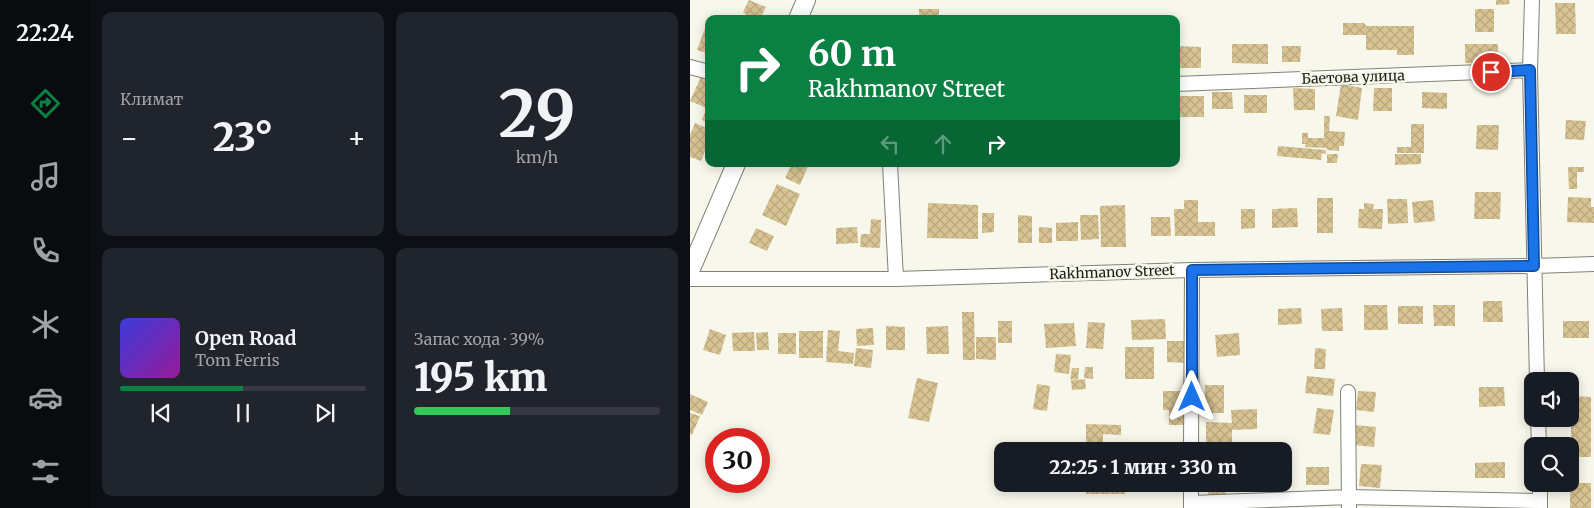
<!DOCTYPE html>
<html lang="ru">
<head>
<meta charset="utf-8">
<style>
  :root { --surface:#171b24; --page:#20242c; --text:#f1f3f6; --muted:#9ea1a6; --line:#363941; --accent:#0b8043 }
  body { margin:0; font-family:Merriweather,serif; background:var(--page); color:var(--text); height:100vh; display:flex; flex-direction:column; font-size:19px; white-space:nowrap }
  * { box-sizing:border-box; margin:0 }
  p { font-size:16px; color:var(--muted) }
  .icon { flex:none; width:28px; height:28px; fill:none; stroke:currentColor; stroke-width:2; stroke-linecap:round; stroke-linejoin:round }
  .map { position:relative; flex:1; overflow:hidden }
  .sheet { display:flex; flex-direction:column; gap:12px; padding:12px; background:#0d0f14; width:600px }
  .sheet>* { flex:none }
  .guide { position:absolute; left:15px; top:15px; width:475px; height:152px; border-radius:10px; box-shadow:0 2px 12px #0003; background:#0b8043; color:#fff; overflow:hidden }
  .controls { position:absolute; left:834px; top:372px; display:grid; gap:10px }
  .controls a { display:grid; place-items:center; width:55px; height:55px; border-radius:10px; background:var(--surface); box-shadow:0 2px 12px #0003; font-size:25px }
  .speed { position:absolute; left:15px; top:428px; display:flex; gap:10px; font-size:25px; font-weight:700; text-align:center }
  .speed>* { display:grid; place-content:center; width:65px; height:65px; border-radius:50%; background:var(--surface); box-shadow:0 2px 12px #0003; line-height:1 }
  .speed .limit { border:8px solid #d22; background:#fff; color:#111 }
  .pin { position:absolute; display:grid; place-items:center; width:42px; height:42px; color:#fff; margin:-21px; border:2px solid #fff; border-radius:50%; box-shadow:0 1px 5px #0007 }
  .me { position:absolute; width:55px; margin:-28px; rotate:0deg; stroke-linejoin:round; filter:drop-shadow(0 0 4px #0008) }
  .turn { display:flex; align-items:center; gap:18px; height:105px; padding:0 20px; font-size:22px }
  .turn .icon { width:65px; height:65px; stroke-width:2.5 }
  .turn b { display:block; font-size:35px; line-height:42px }
  .lanes { display:flex; align-items:center; height:48px; padding:0 20px; background:#0003; justify-content:center; gap:25px; direction:ltr }
  .lanes .off { opacity:.35 }
  .big { font-size:38px; font-weight:800; line-height:1.1 }
  .sheet .widget { flex:1; display:flex; flex-direction:column; justify-content:center; gap:8px; min-width:0; padding:0 18px; border-radius:10px; background:var(--page) }
  .sheet .dial { align-items:center; gap:0 }
  .dial b { font-size:65px; line-height:1 }
  .song { display:flex; align-items:center; gap:15px }
  .cover { width:60px; height:60px; border-radius:8px; background:linear-gradient(135deg,hsl(240 70% 55%),hsl(300 70% 35%)) }
  .played { height:5px; border-radius:2px; background:linear-gradient(90deg,var(--accent) 50%,var(--line) 50%) }
  .keys { display:flex; justify-content:space-around; direction:ltr }
  .heat { display:flex; justify-content:space-between; align-items:center; font-size:28px; direction:ltr }
  .charge { height:8px; border-radius:4px; background:linear-gradient(90deg,#34c759 39%,var(--line) 0) }
  .sheet .tiles { flex:1; display:grid; gap:12px; grid-template-columns:repeat(2,1fr) }
  .trip { position:absolute; left:304px; top:442px; width:298px; height:50px; border-radius:10px; background:var(--surface); box-shadow:0 2px 12px #0003; font-weight:800; line-height:50px; text-align:center }
  main { display:flex; flex:1; min-height:0 }
  .tab-bar { display:flex; flex-direction:column; width:90px; justify-content:space-around; align-items:center; background:#090b0e; color:var(--muted) }
  .tab-bar .icon { width:35px; height:35px }
  .tab-bar .active { color:var(--accent) }
  .tab-bar b { font-size:22px; color:var(--text) }
  .map>svg:first-child { display:block }
</style>
</head>
<body>
<main>
<nav class="tab-bar">
<b>22:24</b>
<svg class="icon active" aria-label="directions" viewBox="0 0 24 24"><path d="M12 3l9 9-9 9-9-9zM9 14v-3h6M13 9l2 2-2 2"/></svg>
<svg class="icon" aria-label="music" viewBox="0 0 24 24"><path d="M9 18V5l10-2v13"/><circle cx="6" cy="18" r="3"/><circle cx="16" cy="16" r="3"/></svg>
<svg class="icon" aria-label="phone" viewBox="0 0 24 24"><path d="M5 4h4l2 5-3 2q2 4 5 5l2-3 5 2v4C11 20 4 13 5 4z"/></svg>
<svg class="icon" aria-label="climate" viewBox="0 0 24 24"><path d="M12 3v18M4 7l16 10M4 17L20 7"/></svg>
<svg class="icon" aria-label="car" viewBox="0 0 24 24"><path d="M5 17H2v-5l4-1 3-4h7l3 4 3 1v5h-3M9 17h6M6 11h13"/><circle cx="7" cy="17" r="2"/><circle cx="17" cy="17" r="2"/></svg>
<svg class="icon" aria-label="filters" viewBox="0 0 24 24"><path d="M4 7h16M4 17h16"/><circle cx="9" cy="7" r="2"/><circle cx="15" cy="17" r="2"/></svg>
</nav>
<section class="sheet">
<div class="tiles">
<div class="widget"><p>Климат</p>
<div class="heat"><a>−</a><b class="big">23°</b><a>+</a></div>
</div>
<div class="widget dial"><b>29</b><p>km/h</p></div>
<div class="widget">
<div class="song"><i class="cover"></i><div><b>Open Road</b><p>Tom Ferris</p></div></div>
<div class="played"></div>
<div class="keys"><svg class="icon" aria-label="previous" viewBox="0 0 24 24"><path d="M18 5L8 12l10 7zM5 5v14"/></svg><svg class="icon" aria-label="pause" viewBox="0 0 24 24"><path d="M8 5v14M16 5v14"/></svg><svg class="icon" aria-label="next" viewBox="0 0 24 24"><path d="M6 5l10 7-10 7zM19 5v14"/></svg></div>
</div>
<div class="widget"><p>Запас хода · 39%</p><b class="big">195 km</b><div class="charge"></div></div>
</div>
</section>
<div class="map">
<svg width="904" height="508" viewBox="0 0 904 508">
  <defs>
    <pattern id="building-cross-hatch" width="8" height="8" patternUnits="userSpaceOnUse" patternTransform="scale(1.25)"><rect width="8" height="8" fill="#d8c393"/><path d="M0 0l8 8M0 8l8-8" fill="none" stroke="#b9a77e"/></pattern>
  </defs>
  <rect width="100%" height="100%" fill="#f7f7eb"/>
  <!-- building -->
  <path fill="url(#building-cross-hatch)" d="M59,0L76,7L70,19H53L56,14L53,12Z
    M806,0H819L820,4L806,5Z
    M865,3H885L886,34H866Z
    M229,9H249V19H229Z
    M785,9H804V32H785Z
    M653,23H674L676,26H724V55H707V50H676V35H653Z
    M16,26L19,27V54L7,50Z
    M542,44H578V64L542,63Z
    M775,44H808V64L775,63Z
    M486,46L511,47V68H486Z
    M592,46H611L610,62H592Z
    M11,77L19,80V124L12,120L17,108L0,101Z
    M651,84L672,88L668,120L646,116Z
    M603,88L625,89V110H604Z
    M684,88H702V111H683Z
    M522,92H542L543,109H522Z
    M732,92L757,93V109L732,108Z
    M554,95H577V113H554Z
    M489,96H514V117H489Z
    M634,116H640L639,131L655,132L654,146H649V151L637,150V148L615,147L616,144H612V133H618V138H634Z
    M876,120L896,121L894,140L875,139Z
    M5,123L19,129V141L11,161L0,157V135Z
    M721,124H734V153H707V147H721Z
    M787,125H809L808,150L786,149Z
    M588,146L636,150V154L632,153L631,160L587,156Z
    M637,154H648L647,163H637Z
    M705,154H731V164L705,165Z
    M102,164H113L118,166L110,185L95,178Z
    M878,167H894V172H887V189H879Z
    M87,184L110,194L96,226L72,215Z
    M785,192H811L810,219H784Z
    M878,197L901,198V207H904V223L877,222Z
    M627,198H643V233H627Z
    M697,199H717L718,223L698,224Z
    M494,200H508V222H525V236H485L484,209H494Z
    M743,200L745,221L724,223L722,202Z
    M238,203L288,205V239L237,238Z
    M674,203L684,204L683,209H693L692,229L668,228L669,209H674Z
    M435,205L436,247H411L410,206Z
    M607,208L608,227L582,228V209Z
    M551,209H565V228L551,229Z
    M292,213H304V232L292,233Z
    M328,215L342,216V243H328Z
    M390,215H408L409,239L391,240Z
    M461,217H480L481,236H461Z
    M181,219L191,220L190,248L170,247L171,234H180Z
    M388,222V241H366V223Z
    M167,227L168,243L146,244V228Z
    M349,227L362,228V243H349Z
    M66,228L84,236L77,251L59,243Z
    M793,301H812L813,322H793Z
    M674,305H697L698,330H674Z
    M743,305H765V326H744Z
    M708,306H733V324H708Z
    M611,308L612,324L588,325V309Z
    M652,308L653,331H632L631,309Z
    M272,312H284L285,360H273Z
    M475,319L476,339L442,340L441,320Z
    M308,321H322V343H308Z
    M873,321H899V338H873Z
    M398,322L415,323L413,349L396,348Z
    M384,323L386,346L356,348L354,324Z
    M196,326L215,327V350H196Z
    M258,326L259,354H237L236,327Z
    M183,328L184,345L167,346L166,329Z
    M20,329L36,335L30,355L13,350Z
    M138,330L150,331L148,351L164,353L163,364L136,362Z
    M109,331H133V358H109Z
    M64,332L65,351H43L42,333Z
    M78,332L79,350H67L66,333Z
    M88,333H106V354H88Z
    M549,333L550,355L527,357L525,335Z
    M286,337H306V360L286,359Z
    M477,341H496V363L477,362Z
    M435,347H464V379H435Z
    M166,348L183,350L181,368L164,366Z
    M625,348L636,349L635,369H624Z
    M366,354L381,355L379,374L364,372Z
    M395,367H403V379L394,378Z
    M382,368H389L388,380L395,379L396,389L382,390L381,380H388L380,379Z
    M617,376L645,379L643,396L615,393Z
    M227,378L248,383L239,422L218,418Z
    M347,384L360,386L357,411L343,409Z
    M515,385H534V413H515Z
    M789,387H814L815,406L789,407Z
    M473,391H495V425H479V410H473Z
    M668,391L686,392L684,412L666,410Z
    M0,394L18,402L12,415L0,410Z
    M881,396L901,397V457H881Z
    M627,408L644,410L640,435L623,433Z
    M567,409V429L542,430V443H516V422L542,423L541,410Z
    M0,413L10,416L2,435L0,434Z
    M396,424L431,425V435L413,434V445L396,444Z
    M665,425L686,427L684,447L663,445Z
    M815,462V478H785V463Z
    M671,464L692,465L690,488L669,486Z
    M616,467H639V485H616Z
    M880,483H901V508H880Z
    M396,484H435V494H396Z
    M518,484H542L543,490H536V500H518Z"/>
  <g fill="none" stroke-linecap="round" stroke-linejoin="round">
    <defs>
      <path id="minor" d="M842,0L840,70L847,381
        M0,67L19,72
        M486,84L840,70
        M200,164L206,279
        M0,279H206L502,270L845,266L904,264
        M658,392L659,508
        M848,419L849,446
        M501,451L502,270
        M850,484V508
        M501,503L659,497L850,501
        M501,508V484"/>
      <path id="tertiary" d="M108,19L116,0
        M0,271L46,164"/>
    </defs>
    <!-- minor casing -->
    <use href="#minor" stroke="#818176" stroke-width="16"/>
    <!-- tertiary casing -->
    <use href="#tertiary" stroke="#818176" stroke-width="20"/>
    <!-- minor -->
    <use href="#minor" stroke="#fff" stroke-width="14"/>
    <!-- tertiary -->
    <use href="#tertiary" stroke="#fff" stroke-width="18"/>
  </g>
  <g fill="none" stroke-linecap="round" stroke-linejoin="round">
    <defs>
      <path id="route" d="M502,397V270L844,266L840,70L801,72"/>
    </defs>
    <!-- route casing -->
    <use href="#route" stroke="#114b97" stroke-width="12"/>
    <!-- route -->
    <use href="#route" stroke="#1a73e8" stroke-width="9"/>
  </g>
  <g text-anchor="middle" dominant-baseline="central" stroke-width="5" stroke-linejoin="round" paint-order="stroke">
    <!-- street labels -->
    <g font-size="14" fill="#1e1e19" stroke="#f7f7eb">
      <text transform="translate(663 77) rotate(-2)">Баетова улица</text>
      <text transform="translate(422 272) rotate(-2)">Rakhmanov Street</text>
    </g>
  </g>
</svg>
<div class="controls">
<a><svg class="icon" aria-label="sound" viewBox="0 0 24 24"><path d="M4 9h4l5-4v14l-5-4H4zM17 9q2 3 0 6"/></svg></a>
<a><svg class="icon" aria-label="search" viewBox="0 0 24 24"><circle cx="10" cy="10" r="6"/><path d="M15 15l6 6"/></svg></a>
</div>
<div class="speed"><div class="limit">30</div></div>
<div class="pin" style="left:801px;top:72px;background:#d93025"><svg class="icon" aria-label="arrive" viewBox="0 0 24 24"><path d="M6 21V4h12l-3 4 3 4H6"/></svg></div>
<svg class="me" style="left:502px;top:397px" viewBox="-20 -20 40 40"><path d="M0-17L14 15 0 8-14 15z" fill="#1a73e8" stroke="#fff" stroke-width="4"/></svg>
<div class="trip">22:25 · 1 мин · 330 m</div>
<div class="guide">
<div class="turn"><svg class="icon" aria-label="right" viewBox="0 0 24 24"><path d="M7 20v-9h11M14 6l5 5-5 5"/></svg><div><b>60 m</b>Rakhmanov Street</div></div>
<div class="lanes"><svg class="icon off" aria-label="left" viewBox="0 0 24 24"><path d="M17 20v-9H6M10 6l-5 5 5 5"/></svg><svg class="icon off" aria-label="ahead" viewBox="0 0 24 24"><path d="M12 20V5M6 11l6-6 6 6"/></svg><svg class="icon" aria-label="right" viewBox="0 0 24 24"><path d="M7 20v-9h11M14 6l5 5-5 5"/></svg></div>
</div>
</div>
</main>
</body>
</html>
